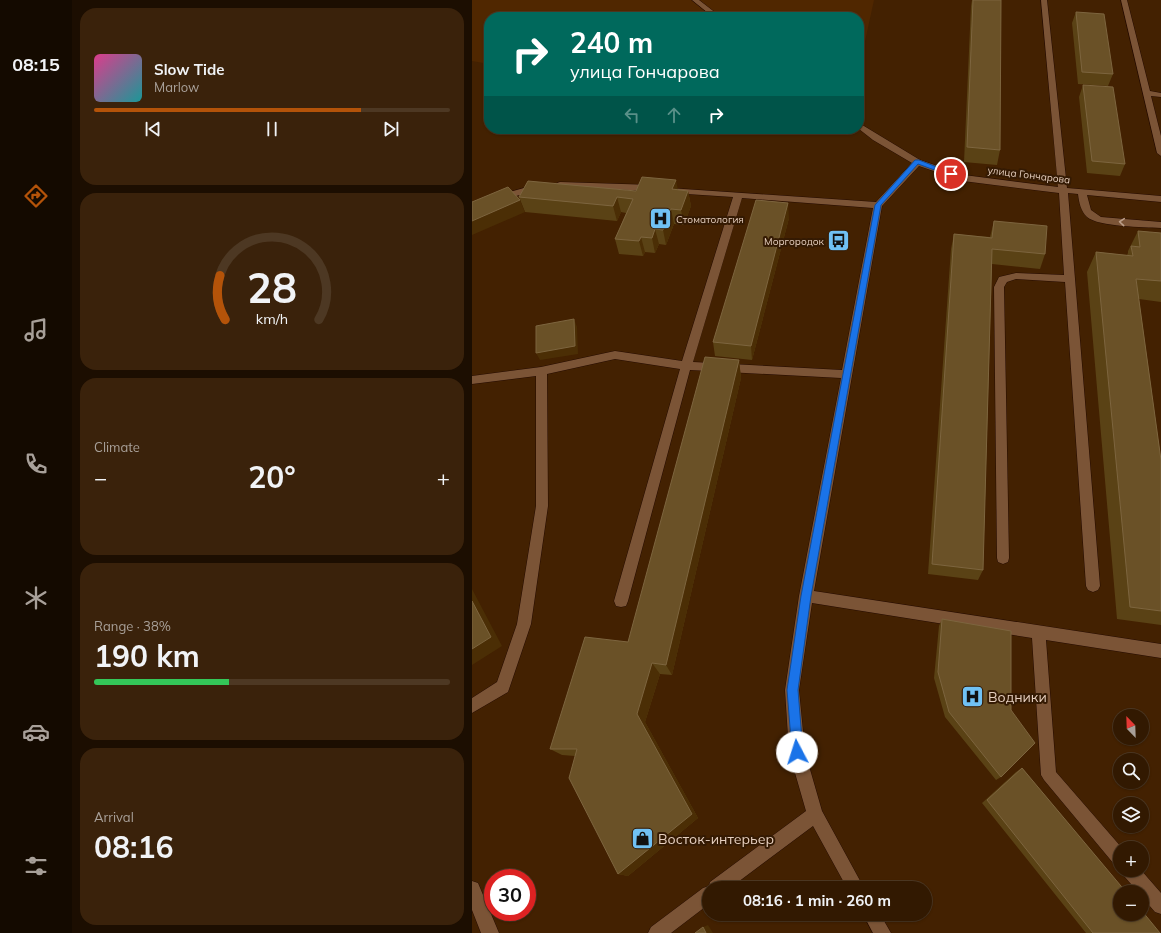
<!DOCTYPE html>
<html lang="en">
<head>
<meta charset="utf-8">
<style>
  :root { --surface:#321901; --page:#3a220b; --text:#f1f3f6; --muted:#a8a099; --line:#4d3823; --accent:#b45309 }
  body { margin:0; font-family:Mulish,sans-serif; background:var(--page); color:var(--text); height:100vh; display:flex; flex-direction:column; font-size:15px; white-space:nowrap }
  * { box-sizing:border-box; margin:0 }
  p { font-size:13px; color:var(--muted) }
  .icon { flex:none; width:22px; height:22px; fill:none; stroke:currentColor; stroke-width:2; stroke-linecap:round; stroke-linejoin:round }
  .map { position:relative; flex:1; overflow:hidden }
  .drawer { display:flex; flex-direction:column; gap:8px; padding:8px; background:#1c0e01; width:400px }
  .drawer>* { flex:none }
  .top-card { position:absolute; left:12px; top:12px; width:380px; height:122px; border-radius:16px; box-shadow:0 1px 3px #0004,0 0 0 1px var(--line); background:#00695c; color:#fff; overflow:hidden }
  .needle { width:26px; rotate:337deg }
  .buttons { position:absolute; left:641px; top:709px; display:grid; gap:8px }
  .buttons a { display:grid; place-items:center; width:36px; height:36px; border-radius:50%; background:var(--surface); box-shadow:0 1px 3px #0004,0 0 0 1px var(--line); font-size:20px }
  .speed { position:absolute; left:12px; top:869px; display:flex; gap:8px; font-size:20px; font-weight:700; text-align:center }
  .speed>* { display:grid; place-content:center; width:52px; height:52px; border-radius:50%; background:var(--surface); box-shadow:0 1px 3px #0004,0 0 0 1px var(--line); line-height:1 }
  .speed .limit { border:6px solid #d22; background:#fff; color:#111 }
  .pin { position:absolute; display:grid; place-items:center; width:34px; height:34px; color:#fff; margin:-17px; border:2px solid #fff; border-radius:50%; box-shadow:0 1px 4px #0007 }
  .me { position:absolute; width:44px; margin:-22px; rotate:355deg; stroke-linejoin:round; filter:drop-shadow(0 0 3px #0008) }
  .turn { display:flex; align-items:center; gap:14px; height:84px; padding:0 20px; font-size:18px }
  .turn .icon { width:52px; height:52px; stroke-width:2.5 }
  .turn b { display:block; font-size:28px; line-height:34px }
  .lanes { display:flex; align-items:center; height:38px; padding:0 20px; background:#0003; justify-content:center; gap:20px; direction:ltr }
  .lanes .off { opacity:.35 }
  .big { font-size:30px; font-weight:700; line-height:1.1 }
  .drawer .tile { flex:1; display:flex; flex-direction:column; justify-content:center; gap:6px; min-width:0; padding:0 14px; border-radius:16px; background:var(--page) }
  .drawer .dial { align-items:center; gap:0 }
  .dial svg { height:104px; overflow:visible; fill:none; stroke:var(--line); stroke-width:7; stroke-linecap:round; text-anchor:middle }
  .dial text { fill:var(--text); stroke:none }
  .song { display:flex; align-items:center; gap:12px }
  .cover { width:48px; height:48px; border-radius:6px; background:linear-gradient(135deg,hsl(330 70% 55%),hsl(180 70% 35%)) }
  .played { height:4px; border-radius:2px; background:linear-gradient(90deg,var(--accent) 75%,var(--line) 75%) }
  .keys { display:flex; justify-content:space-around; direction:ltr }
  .heat { display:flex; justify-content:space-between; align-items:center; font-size:22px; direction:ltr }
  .charge { height:6px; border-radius:3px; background:linear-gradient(90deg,#34c759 38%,var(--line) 0) }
  .trip { position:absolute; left:230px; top:881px; width:230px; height:40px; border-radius:20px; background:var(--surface); box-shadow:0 1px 3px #0004,0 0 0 1px var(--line); font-weight:700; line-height:40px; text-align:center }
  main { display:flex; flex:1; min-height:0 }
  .dock { display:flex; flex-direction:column; width:72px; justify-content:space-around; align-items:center; background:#140a00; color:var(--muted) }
  .dock .icon { width:28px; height:28px }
  .dock .on { color:var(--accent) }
  .dock b { font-size:18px; color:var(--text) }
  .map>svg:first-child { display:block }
</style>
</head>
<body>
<main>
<nav class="dock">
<b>08:15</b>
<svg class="icon on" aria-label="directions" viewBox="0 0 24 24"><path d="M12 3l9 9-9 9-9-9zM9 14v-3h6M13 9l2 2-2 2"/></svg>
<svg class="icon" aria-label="music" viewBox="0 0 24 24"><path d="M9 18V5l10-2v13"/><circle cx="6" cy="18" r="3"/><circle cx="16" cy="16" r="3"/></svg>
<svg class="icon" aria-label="phone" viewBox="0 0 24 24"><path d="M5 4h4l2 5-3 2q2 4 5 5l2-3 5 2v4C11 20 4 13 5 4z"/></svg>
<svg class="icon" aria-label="climate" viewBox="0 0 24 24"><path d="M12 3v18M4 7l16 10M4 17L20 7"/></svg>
<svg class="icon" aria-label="car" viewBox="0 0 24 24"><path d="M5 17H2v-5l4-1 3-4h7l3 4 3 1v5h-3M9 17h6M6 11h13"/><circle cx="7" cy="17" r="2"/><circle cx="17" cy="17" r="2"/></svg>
<svg class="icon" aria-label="filters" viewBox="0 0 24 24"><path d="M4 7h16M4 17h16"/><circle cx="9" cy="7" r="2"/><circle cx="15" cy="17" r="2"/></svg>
</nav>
<section class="drawer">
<div class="tile">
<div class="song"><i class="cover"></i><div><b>Slow Tide</b><p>Marlow</p></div></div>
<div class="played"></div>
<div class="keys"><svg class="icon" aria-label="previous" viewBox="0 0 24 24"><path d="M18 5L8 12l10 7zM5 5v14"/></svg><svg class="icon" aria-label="pause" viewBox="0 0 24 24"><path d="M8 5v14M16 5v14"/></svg><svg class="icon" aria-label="next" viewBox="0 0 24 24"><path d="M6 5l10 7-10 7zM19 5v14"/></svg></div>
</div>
<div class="tile dial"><svg viewBox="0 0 100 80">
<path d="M14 69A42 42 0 1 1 86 69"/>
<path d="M14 69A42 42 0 0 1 10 35" stroke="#b45309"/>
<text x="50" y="56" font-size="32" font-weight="700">28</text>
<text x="50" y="72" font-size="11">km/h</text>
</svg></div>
<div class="tile"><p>Climate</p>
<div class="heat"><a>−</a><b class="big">20°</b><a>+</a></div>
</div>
<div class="tile"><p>Range · 38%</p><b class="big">190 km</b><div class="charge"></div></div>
<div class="tile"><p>Arrival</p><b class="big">08:16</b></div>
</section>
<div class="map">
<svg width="689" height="933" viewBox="0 0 689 933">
  <rect width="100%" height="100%" fill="#432101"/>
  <!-- built -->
  <path fill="#502700" d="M0,0H402L387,69V17H17V64L0,61Z"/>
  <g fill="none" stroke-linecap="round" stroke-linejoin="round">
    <defs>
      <path id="minor" d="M220,0H227L249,17H241Z
        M569,0H575L595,188L689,196V202L615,195L619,210L629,217L689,222V228C672,227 627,227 615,217C609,211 607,203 606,194L596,193L628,586L626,590L621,592L616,590L614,586L593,282L544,279L535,282L532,287L537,558L536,562L531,564L526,562L525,558L522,287L527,277L544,273L592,275L587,193L491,181L447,166L410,206L342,591L689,644V658L574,640L584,772L650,848H648V866L642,864L572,780L569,775L560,638L340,603L327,690L333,752L350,811L392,888H375L341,826L258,888H237V904L199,933H176L179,927L231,888L237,886L238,882L334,811L317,752L313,690L327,596L369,378L218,370L156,601L154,606L149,607L144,606L142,601L208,369L143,359L75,374L76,506L59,624L36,692L0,713V698L25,682L45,624L64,506V376L0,384V376L69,367L143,351L210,361L261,197L200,193L197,192L196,190L197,188L404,202L440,163L401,140L387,129V123L448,160L492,175L586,187ZM270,198L401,208L370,370L221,362Z
        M649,0H655L678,91L689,93V97L679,96L689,136V156L685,153Z
        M88,182L181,185L185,188L181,191L85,187L84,185L85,183Z
        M66,184L69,185L70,187L69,189L33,199L0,211V205L27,195Z
        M650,870H669L689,893V914L683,912L670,897V892H666L652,876Z
        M0,881L6,883L27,933H9L0,910Z
        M391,914H408L419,933H401Z"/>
    </defs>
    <!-- minor casing -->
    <use href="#minor" stroke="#250b00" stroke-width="1"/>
    <!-- minor -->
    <use href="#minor" fill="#7b5436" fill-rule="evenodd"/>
  </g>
  <!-- wall -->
  <path fill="#5a4215" d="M500,0H529L528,150L525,165L492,162L499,6Z
    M604,12L641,74L636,86L606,84L600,23Z
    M611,85L653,164L648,176L615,173L607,97Z
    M206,190L216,191L219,206L212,225L202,224L194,245L187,244L183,253L173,252L171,256L147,254L143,239L154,213L149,212L145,221L53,212L47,197L164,191Z
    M317,218L280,360L243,356L241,342Z
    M522,221L573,254L568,269L520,264L511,570L506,580L456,574L479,249L482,234L518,237Z
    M666,231L689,233V302L667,299L689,460V625L645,619L615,272L624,252L655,255L656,253V251Z
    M267,360L269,378L200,675L188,674L173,722L226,818L156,876L146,874L103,756L90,755L78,749L156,642Z
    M470,619L539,710L529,777L524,780L473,717L462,678L467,626Z
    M550,768L688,933H614L510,803L544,772Z"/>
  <!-- shaded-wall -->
  <path fill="#4b2e05" d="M204,180L207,195L200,189Z
    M216,191L219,206L212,225L209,210Z
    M145,197L149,212L145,221L141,206Z
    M48,200L53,212L0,235V221Z
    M316,203L317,218L280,360L279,346Z
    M199,209L202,224L194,245L191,230Z
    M183,229L187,244L183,253L180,238Z
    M169,237L173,252L171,256L167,241Z
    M102,319L105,327L106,354L68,360L64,353Z
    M267,360L269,378L200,675L194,665Z
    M0,589L30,646L0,665Z
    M180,663L188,674L173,722L226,818L156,876L146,874L165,714Z
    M236,925L241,933H234L231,927Z"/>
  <!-- building -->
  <path fill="#6a5127" stroke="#7d653f" d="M501,0H529L528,150L495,147Z
    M604,12L632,14L641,74L610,72Z
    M611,85L641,87L653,164L620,161Z
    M170,177L204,180L200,189L216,191L209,210L199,209L191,230L183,229L180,238L169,237L167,241L143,239L161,199L145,197L141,206L47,197L56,181L164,191Z
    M36,187L48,200L0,221V202Z
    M284,200L316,203L279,346L241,342Z
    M522,221L575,226L573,254L520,249L511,570L460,564L482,234L520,238Z
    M666,231L689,233V281L664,279L689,460V611L658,607L624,252L661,256L659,246L668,247Z
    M102,319L103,346L64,353V326Z
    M233,357L267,360L194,665L180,663L165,714L220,814L146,874L97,778L105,749H78L113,637L156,642Z
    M0,601L19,637L0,649Z
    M470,619L539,631V710L563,743L529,777L477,712L466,672Z
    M550,768L654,892H648V914H670V911L688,933H621L515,800Z
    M231,927L234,933H223Z"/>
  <!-- one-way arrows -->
  <defs><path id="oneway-chevron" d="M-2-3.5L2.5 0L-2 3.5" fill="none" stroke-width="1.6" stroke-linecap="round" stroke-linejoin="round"/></defs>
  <use stroke="#bb9e88" href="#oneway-chevron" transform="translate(650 222) rotate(-175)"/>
  <!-- route -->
  <path fill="#1a73e8" stroke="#114b97" d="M443,160H447L483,174L479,176L446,164L409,205L339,596L326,690L331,752L329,756L325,757L321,756L320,752L315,690L329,596L403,205Z"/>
  <!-- icons -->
  <defs>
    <symbol id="hospital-square" viewBox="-11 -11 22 22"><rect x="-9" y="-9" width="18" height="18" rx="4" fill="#70c1f4" stroke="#341a03"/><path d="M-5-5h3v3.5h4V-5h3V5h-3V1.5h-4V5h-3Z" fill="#111"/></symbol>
    <symbol id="bus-square" viewBox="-11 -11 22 22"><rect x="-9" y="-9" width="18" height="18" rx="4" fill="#70c1f4" stroke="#341a03"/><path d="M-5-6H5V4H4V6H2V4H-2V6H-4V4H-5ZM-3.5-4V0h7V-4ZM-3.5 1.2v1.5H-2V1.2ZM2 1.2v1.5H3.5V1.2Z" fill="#111"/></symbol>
    <symbol id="shop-square" viewBox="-11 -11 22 22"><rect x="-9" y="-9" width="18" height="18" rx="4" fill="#70c1f4" stroke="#341a03"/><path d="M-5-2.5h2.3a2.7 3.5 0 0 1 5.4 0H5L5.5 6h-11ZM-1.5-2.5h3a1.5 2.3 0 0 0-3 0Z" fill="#111"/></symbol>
  </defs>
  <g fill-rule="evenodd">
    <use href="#hospital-square" x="176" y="206" width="25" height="25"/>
    <use href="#bus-square" x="354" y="228" width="25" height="25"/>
    <use href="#hospital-square" x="488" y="684" width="25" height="25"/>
    <use href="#shop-square" x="158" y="826" width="25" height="25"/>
  </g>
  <g text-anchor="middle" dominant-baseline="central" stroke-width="4" stroke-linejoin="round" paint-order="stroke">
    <!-- far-street labels -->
    <g font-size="10" fill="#e6cfbf" stroke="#341a03">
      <text transform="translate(557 175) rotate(7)">улица Гончарова</text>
    </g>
    <!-- far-poi labels -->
    <g font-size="10" fill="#e6cfbf" stroke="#341a03" text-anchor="start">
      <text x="204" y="219">Стоматология</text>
      <text x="352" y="241" text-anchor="end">Моргородок</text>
    </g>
    <!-- near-poi labels -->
    <g font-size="14" fill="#e6cfbf" stroke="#341a03" text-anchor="start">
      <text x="516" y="697">Водники</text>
      <text x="186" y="839">Восток-интерьер</text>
    </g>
  </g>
</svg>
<div class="buttons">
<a><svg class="needle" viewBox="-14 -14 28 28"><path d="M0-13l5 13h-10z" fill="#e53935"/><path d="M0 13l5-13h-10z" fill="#a8a099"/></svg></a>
<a><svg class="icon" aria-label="search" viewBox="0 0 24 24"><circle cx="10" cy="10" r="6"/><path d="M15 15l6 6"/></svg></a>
<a><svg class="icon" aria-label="layers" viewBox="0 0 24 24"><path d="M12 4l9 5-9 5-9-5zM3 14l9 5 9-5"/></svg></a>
<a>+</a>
<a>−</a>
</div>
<div class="speed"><div class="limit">30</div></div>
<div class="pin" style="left:479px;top:174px;background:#d93025"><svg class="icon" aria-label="arrive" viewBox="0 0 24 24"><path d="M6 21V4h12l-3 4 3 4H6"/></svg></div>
<svg class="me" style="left:325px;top:752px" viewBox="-20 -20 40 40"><circle r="19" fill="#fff"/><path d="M0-13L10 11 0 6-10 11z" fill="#1a73e8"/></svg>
<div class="trip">08:16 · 1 min · 260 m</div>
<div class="top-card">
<div class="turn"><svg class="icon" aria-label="right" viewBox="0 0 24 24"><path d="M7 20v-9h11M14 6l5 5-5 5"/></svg><div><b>240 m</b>улица Гончарова</div></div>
<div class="lanes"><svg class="icon off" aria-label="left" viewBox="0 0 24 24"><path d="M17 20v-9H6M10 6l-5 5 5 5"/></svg><svg class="icon off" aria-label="ahead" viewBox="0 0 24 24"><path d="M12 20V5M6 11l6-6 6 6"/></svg><svg class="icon" aria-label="right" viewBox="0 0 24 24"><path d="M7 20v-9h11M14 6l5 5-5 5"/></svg></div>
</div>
</div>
</main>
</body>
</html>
